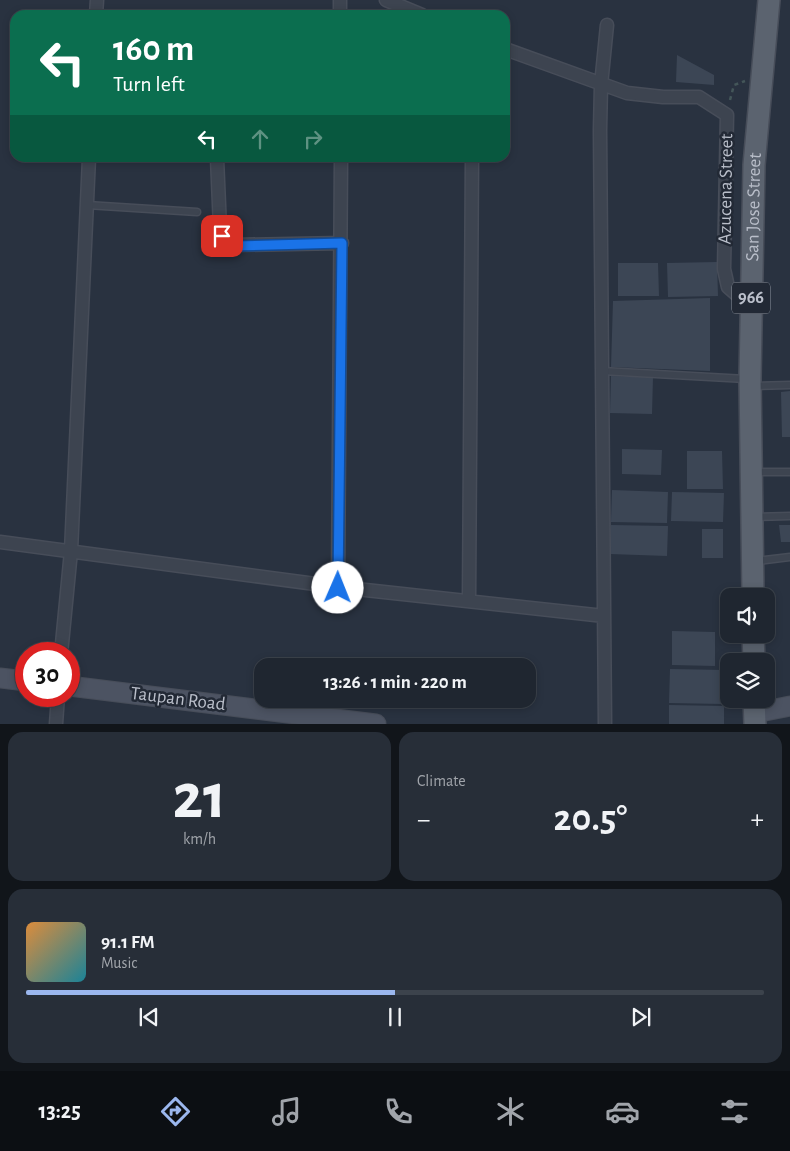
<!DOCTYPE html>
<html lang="en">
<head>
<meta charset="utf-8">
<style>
  :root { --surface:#1f2630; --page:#272e38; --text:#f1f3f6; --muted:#a1a5ab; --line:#3c434c; --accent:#9bb7ee }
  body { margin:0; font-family:"Alegreya Sans",sans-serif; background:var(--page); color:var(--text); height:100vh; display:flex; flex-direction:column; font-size:19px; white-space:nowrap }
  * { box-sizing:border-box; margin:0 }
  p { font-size:16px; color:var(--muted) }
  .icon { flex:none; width:28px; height:28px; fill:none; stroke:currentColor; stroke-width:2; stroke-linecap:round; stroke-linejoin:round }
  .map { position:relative; height:724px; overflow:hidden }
  .details { display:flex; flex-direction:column; gap:8px; padding:8px; background:#11151a; flex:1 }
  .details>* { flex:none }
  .guide { position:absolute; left:10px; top:10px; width:500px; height:152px; border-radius:15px; box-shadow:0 2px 8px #0003,0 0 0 1px var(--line); background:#0b6e4f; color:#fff; overflow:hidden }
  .buttons { position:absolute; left:720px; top:588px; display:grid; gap:10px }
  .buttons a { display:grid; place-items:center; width:55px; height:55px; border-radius:10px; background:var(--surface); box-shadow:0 2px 8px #0003,0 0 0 1px var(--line); font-size:25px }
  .speed { position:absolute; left:15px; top:642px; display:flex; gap:10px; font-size:25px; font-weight:700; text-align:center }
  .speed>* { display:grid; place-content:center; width:65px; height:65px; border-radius:50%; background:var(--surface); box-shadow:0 2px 8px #0003,0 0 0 1px var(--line); line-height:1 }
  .speed .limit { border:8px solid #d22; background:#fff; color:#111 }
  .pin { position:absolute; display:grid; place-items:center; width:42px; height:42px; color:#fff; margin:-21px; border-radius:10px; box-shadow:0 2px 8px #0006 }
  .me { position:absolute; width:55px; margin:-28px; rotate:1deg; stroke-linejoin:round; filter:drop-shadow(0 0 4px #0008) }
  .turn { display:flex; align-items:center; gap:18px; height:105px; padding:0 20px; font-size:22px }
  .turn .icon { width:65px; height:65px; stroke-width:2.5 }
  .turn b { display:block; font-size:35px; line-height:42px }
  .lanes { display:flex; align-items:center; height:48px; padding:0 20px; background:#0003; justify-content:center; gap:25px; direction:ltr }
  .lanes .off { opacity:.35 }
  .big { font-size:38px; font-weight:700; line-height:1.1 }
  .details .card { flex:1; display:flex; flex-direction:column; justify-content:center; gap:8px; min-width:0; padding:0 18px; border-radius:15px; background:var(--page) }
  .details .dial { align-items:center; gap:0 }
  .dial b { font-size:65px; line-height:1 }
  .song { display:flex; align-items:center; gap:15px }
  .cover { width:60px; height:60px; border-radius:8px; background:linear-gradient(135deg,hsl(30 70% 55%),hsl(190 70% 35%)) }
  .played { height:5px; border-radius:2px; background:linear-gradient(90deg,var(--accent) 50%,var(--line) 50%) }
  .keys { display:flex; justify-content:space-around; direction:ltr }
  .heat { display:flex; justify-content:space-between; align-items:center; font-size:28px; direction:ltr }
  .details .tiles { flex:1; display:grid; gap:8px; grid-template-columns:1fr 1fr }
  .card:last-child { grid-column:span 2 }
  .trip { position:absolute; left:254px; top:658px; width:282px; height:50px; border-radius:15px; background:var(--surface); box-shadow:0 2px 8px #0003,0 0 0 1px var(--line); font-weight:700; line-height:50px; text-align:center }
  .tabs { display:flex; height:80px; justify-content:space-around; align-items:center; background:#0c0f13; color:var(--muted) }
  .tabs .icon { width:35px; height:35px }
  .tabs .current { color:var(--accent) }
  .tabs b { font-size:22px; color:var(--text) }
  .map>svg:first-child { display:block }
</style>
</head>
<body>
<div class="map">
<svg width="790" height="724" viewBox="0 0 790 724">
  <rect width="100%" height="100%" fill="#293240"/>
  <!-- building -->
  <path fill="#3c4655" d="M677,55L714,75V85L676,82Z
    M717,262L718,296L668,297L667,263Z
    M618,263H658L659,296H618Z
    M710,298V371L611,367L613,301Z
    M611,376L653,377L652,414L610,413Z
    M790,391V437H782L781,392Z
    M622,449L662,450L661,475L622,474Z
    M687,451H722L723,489H687Z
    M612,490L668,492L667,523L611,522Z
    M672,492L724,493L723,522L671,521Z
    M611,525L668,526L667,556L610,554Z
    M779,525H790V542H781Z
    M702,529H723V558H702Z
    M672,631L715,632V666L672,665Z
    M670,669L724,670L723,704L669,703Z
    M669,705L724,706V724H669Z"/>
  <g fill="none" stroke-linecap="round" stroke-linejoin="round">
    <defs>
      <path id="service" d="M87,205L197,212
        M602,371L746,379
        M754,386L790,385
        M754,472H790
        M756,517L790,516
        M757,561L790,557"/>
      <path id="minor" d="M340,0V15
        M386,0L422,15
        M96,15L97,0
        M505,49L627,93L663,97H699L727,115L724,269L728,287L751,307
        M217,158L220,228L225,243L234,245L342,243
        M0,542L338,587L604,616
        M338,587L341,158
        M469,600L472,158
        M61,654L71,551L89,158
        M56,724L58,696
        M605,724L600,130L601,85L607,25"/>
      <path id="secondary" d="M0,678L26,681
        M69,686L376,724
        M755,713L790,706"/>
      <g id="primary">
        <path id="s1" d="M753,596L750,379L754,165L769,0"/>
        <path d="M753,634L754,661"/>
        <path d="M754,699L755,724"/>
      </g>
    </defs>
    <!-- service casing -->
    <use href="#service" stroke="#474d59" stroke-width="9"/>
    <!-- minor casing -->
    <use href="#minor" stroke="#474d59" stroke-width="15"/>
    <!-- secondary casing -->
    <use href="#secondary" stroke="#474d59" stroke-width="21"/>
    <!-- primary casing -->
    <use href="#primary" stroke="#474d59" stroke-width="24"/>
    <!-- path -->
    <path stroke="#445659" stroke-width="2.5" stroke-dasharray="4 4" stroke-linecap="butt" d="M730,100L734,85L745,81"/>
    <!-- service -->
    <use href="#service" stroke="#3d4450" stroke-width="6"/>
    <!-- minor -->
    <use href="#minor" stroke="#3d4450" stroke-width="12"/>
    <!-- secondary -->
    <use href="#secondary" stroke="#4c5362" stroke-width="19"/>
    <!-- primary -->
    <use href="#primary" stroke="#5b636f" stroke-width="21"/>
  </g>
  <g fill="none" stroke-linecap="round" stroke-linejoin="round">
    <defs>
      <path id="route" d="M222,236L225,243L234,246L342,243L338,588"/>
    </defs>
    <!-- route casing -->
    <use href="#route" stroke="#114b97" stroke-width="12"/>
    <!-- route -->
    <use href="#route" stroke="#1a73e8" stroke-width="9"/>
  </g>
  <g text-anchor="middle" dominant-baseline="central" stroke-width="5" stroke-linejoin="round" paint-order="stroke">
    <!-- shield labels -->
    <rect fill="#222935" stroke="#8c929d" stroke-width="1" x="732" y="282.5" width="38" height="31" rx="4"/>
    <g font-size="18" font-weight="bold" fill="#babfca">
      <text x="751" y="298">966</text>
    </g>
    <!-- street labels -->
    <g font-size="19" fill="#babfca" stroke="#222935">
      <text transform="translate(726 189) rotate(-89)">Azucena Street</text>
      <text stroke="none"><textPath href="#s1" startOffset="389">San Jose Street</textPath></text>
      <text transform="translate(178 699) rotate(7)">Taupan Road</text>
    </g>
  </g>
</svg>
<div class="buttons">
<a><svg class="icon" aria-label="sound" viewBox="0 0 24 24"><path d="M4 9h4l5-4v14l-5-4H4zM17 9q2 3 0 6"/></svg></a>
<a><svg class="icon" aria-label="layers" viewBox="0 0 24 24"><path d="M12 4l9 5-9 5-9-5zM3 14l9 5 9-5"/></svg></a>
</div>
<div class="speed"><div class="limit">30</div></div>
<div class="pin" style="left:222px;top:236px;background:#d93025"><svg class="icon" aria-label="arrive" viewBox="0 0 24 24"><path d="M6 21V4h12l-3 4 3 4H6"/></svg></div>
<svg class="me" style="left:338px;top:588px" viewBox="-20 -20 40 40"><circle r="19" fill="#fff"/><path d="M0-13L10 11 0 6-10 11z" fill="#1a73e8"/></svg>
<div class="trip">13:26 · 1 min · 220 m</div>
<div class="guide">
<div class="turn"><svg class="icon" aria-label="left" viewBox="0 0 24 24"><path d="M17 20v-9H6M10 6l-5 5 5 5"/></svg><div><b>160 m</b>Turn left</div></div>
<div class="lanes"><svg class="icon" aria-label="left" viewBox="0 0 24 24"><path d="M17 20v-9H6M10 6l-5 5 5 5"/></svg><svg class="icon off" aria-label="ahead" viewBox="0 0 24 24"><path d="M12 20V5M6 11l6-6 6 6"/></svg><svg class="icon off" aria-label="right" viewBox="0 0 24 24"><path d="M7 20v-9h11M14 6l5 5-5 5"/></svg></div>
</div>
</div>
<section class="details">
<div class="tiles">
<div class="card dial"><b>21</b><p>km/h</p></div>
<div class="card"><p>Climate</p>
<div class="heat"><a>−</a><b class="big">20.5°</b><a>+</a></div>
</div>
<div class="card">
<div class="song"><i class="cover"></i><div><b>91.1 FM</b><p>Music</p></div></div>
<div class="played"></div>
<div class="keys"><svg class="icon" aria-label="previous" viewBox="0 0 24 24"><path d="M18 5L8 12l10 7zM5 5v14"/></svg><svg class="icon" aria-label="pause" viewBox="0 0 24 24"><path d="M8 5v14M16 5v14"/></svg><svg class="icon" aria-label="next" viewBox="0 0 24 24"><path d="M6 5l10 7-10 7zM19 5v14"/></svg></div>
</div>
</div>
</section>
<nav class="tabs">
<b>13:25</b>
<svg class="icon current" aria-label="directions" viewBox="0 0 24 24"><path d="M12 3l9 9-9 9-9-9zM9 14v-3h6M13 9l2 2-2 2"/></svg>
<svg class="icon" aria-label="music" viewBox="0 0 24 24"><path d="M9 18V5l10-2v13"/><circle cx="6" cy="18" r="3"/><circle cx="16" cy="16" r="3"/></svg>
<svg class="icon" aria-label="phone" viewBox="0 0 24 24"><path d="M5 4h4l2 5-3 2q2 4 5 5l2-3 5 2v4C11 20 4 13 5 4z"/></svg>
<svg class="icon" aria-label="climate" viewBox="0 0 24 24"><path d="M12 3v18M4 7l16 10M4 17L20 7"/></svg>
<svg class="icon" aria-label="car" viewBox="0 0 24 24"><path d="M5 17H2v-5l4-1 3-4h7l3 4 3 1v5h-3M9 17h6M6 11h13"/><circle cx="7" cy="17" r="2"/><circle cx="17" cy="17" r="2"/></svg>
<svg class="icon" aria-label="filters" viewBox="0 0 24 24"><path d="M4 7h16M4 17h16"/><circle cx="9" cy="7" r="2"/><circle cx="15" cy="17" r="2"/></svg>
</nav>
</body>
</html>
